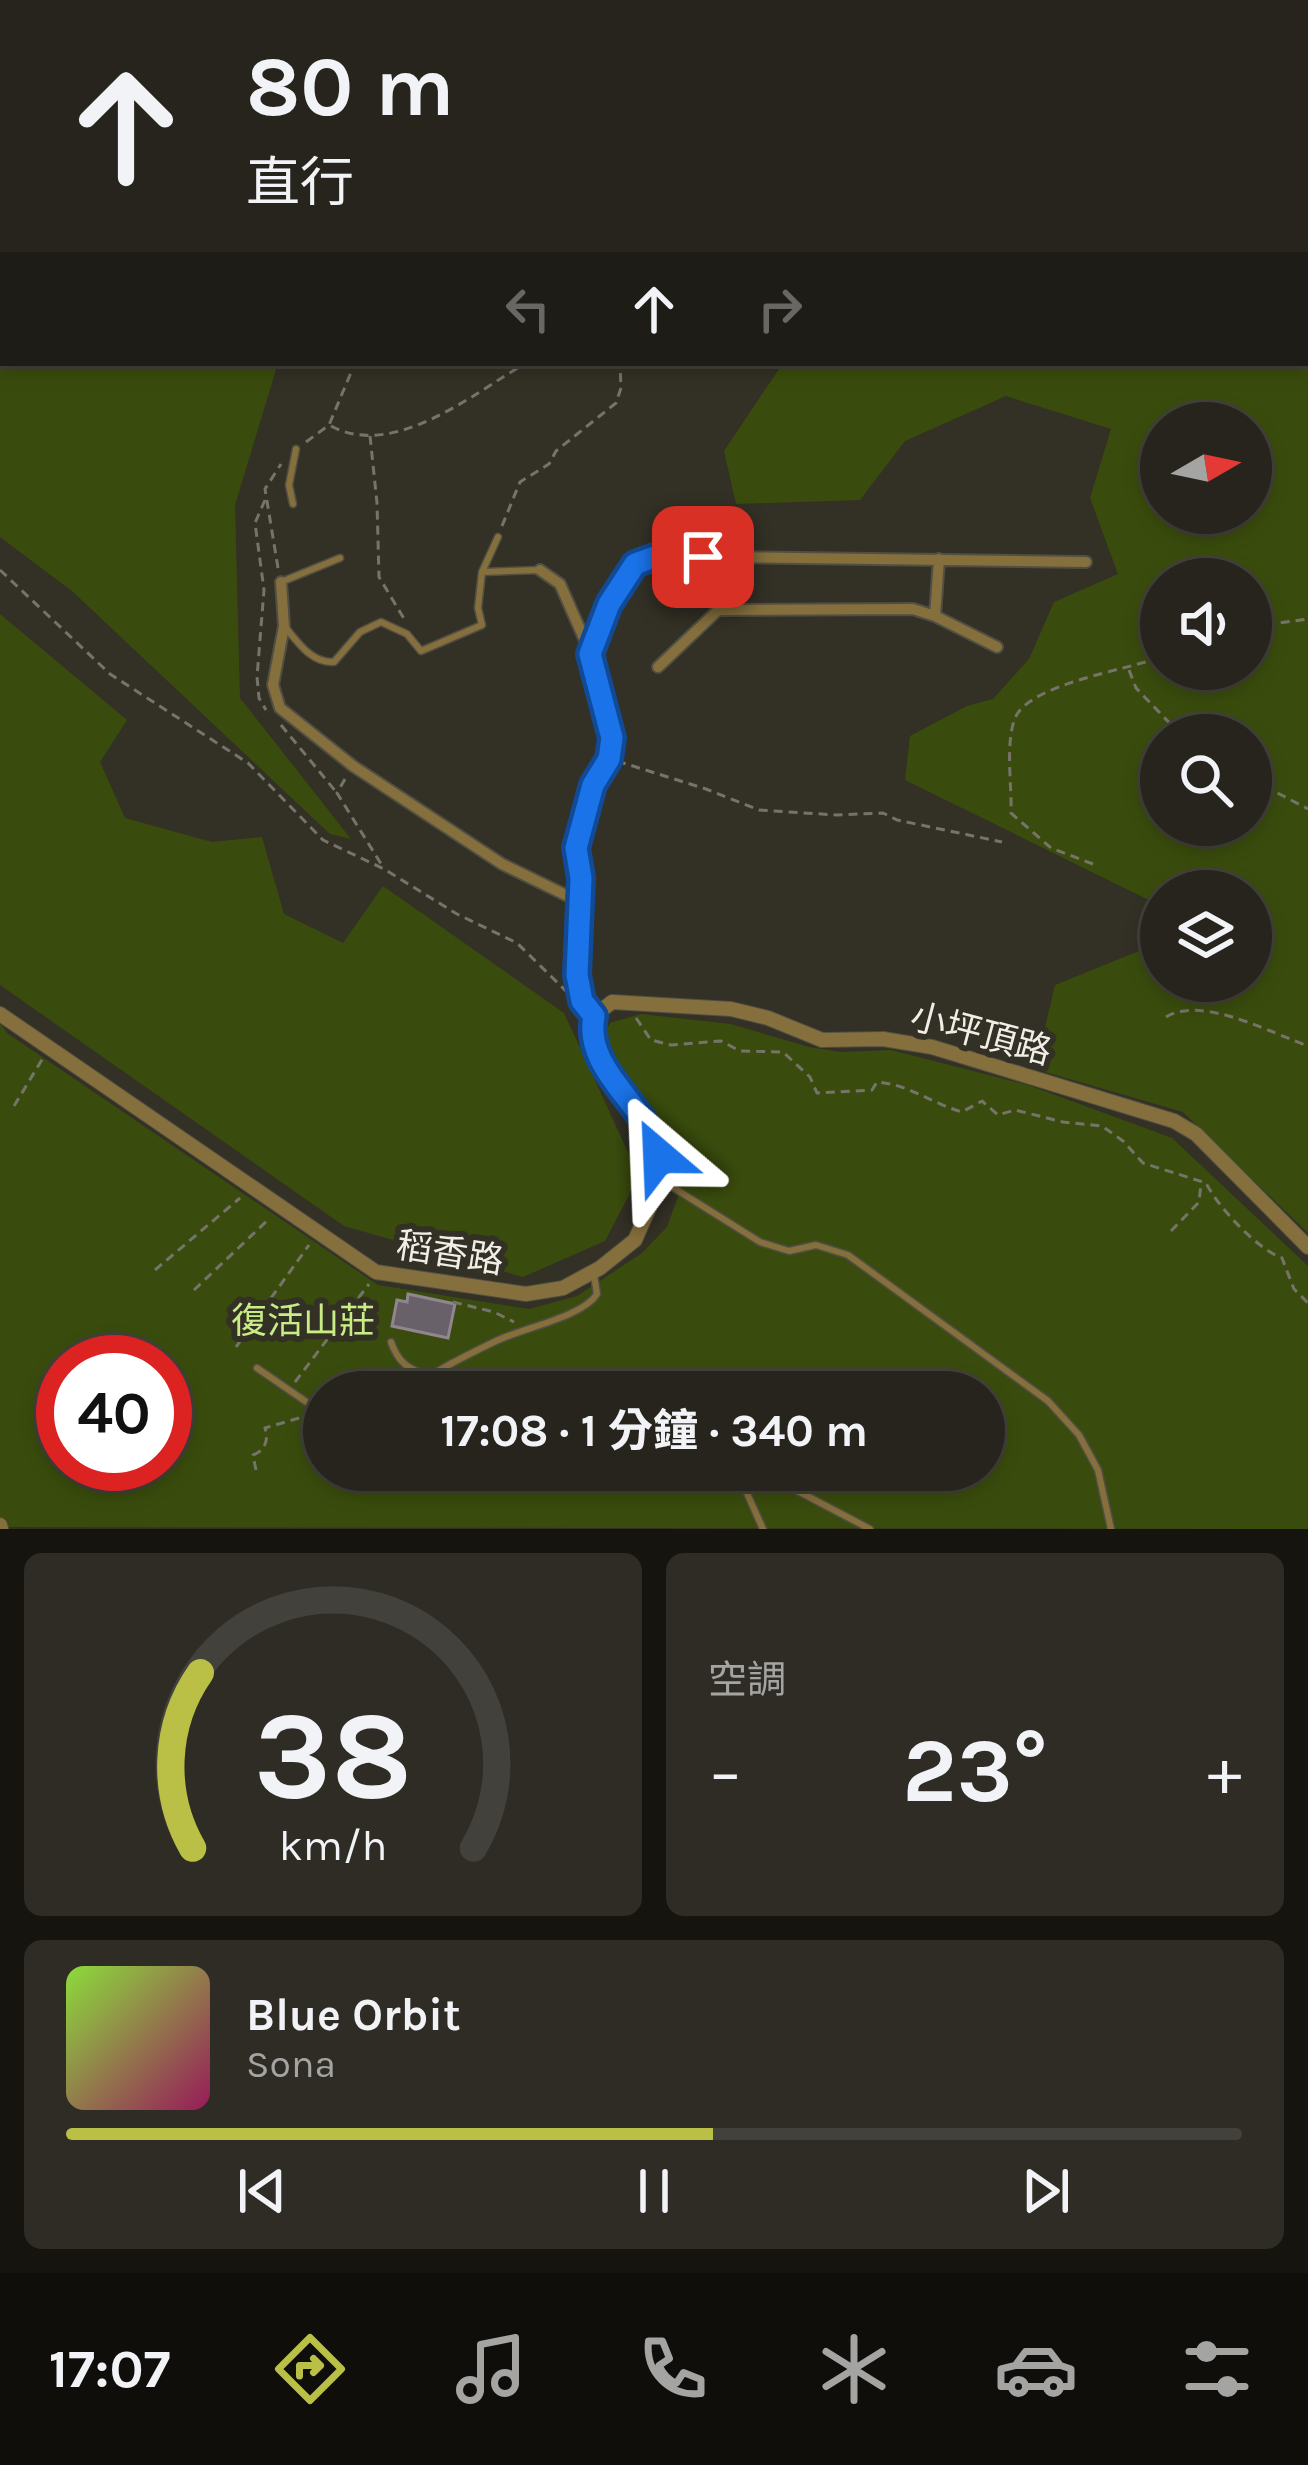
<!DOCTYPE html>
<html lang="zh-TW">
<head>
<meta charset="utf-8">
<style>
  :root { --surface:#26241c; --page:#2e2c25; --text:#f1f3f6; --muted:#a4a4a3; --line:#42413b; --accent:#bac045 }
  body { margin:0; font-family:Karla,"Noto Sans TC",sans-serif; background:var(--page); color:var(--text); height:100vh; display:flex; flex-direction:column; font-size:45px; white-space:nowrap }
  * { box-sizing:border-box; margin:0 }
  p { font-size:39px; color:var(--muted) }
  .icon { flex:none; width:66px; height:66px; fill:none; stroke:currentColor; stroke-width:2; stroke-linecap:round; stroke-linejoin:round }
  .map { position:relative; height:1529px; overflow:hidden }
  .drawer { display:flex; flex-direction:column; gap:24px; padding:24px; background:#15140f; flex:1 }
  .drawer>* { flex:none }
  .hud { position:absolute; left:0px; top:0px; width:1308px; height:366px; box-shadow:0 6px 18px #0003,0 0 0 3px var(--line); background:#26241c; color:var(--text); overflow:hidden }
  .needle { width:78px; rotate:81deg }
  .buttons { position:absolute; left:1140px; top:402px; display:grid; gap:24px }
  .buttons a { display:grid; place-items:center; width:132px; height:132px; border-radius:50%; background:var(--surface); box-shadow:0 6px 18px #0003,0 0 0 3px var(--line); font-size:60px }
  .speed { position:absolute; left:36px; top:1335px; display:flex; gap:24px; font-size:60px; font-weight:700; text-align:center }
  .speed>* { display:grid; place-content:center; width:156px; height:156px; border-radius:50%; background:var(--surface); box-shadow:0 6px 18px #0003,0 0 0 3px var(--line); line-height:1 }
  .speed .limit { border:18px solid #d22; background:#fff; color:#111 }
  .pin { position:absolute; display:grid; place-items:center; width:102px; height:102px; color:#fff; margin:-51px; border-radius:24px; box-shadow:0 6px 18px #0006 }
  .me { position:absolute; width:132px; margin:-66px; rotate:334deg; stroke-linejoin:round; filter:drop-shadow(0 0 9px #0008) }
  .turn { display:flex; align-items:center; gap:42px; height:252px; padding:0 48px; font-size:54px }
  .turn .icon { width:156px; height:156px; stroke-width:2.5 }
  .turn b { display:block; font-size:84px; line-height:102px }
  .lanes { display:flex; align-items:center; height:114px; padding:0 48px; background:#0003; justify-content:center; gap:60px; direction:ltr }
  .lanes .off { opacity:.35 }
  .big { font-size:90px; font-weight:700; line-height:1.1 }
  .drawer .tile { flex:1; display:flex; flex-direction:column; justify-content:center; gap:18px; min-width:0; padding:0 42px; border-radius:18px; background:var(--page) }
  .drawer .dial { align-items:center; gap:0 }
  .dial svg { height:312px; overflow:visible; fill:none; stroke:var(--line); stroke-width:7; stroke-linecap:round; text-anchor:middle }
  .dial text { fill:var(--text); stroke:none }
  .song { display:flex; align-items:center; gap:36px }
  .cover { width:144px; height:144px; border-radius:18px; background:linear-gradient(135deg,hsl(90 70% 55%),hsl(330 70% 35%)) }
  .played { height:12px; border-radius:6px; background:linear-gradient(90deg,var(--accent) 55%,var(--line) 55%) }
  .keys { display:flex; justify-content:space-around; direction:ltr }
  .heat { display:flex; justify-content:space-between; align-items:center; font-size:66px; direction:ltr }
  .drawer .tiles { flex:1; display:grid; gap:24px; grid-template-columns:1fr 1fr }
  .tile:last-child { grid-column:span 2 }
  .trip { position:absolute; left:303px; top:1371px; width:702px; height:120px; border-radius:60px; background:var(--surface); box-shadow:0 6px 18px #0003,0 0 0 3px var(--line); font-weight:700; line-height:120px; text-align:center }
  .dock { display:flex; height:192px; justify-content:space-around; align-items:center; background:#0f0e0b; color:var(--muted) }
  .dock .icon { width:84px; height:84px }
  .dock .selected { color:var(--accent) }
  .dock b { font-size:54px; color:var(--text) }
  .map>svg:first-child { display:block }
</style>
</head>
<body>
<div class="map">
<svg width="1308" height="1529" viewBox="0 0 1308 1529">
  <rect width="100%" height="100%" fill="#333025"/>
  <!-- green -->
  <path fill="#3a4c0d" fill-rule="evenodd" d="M0,0L463,3H3V363H278L235,505L240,698L351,839L330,834L72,591L0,537Z
    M1076,0H1308V1233L1183,1112L1035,1069L1055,985L1161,942V981H1251V891H1161V906L905,780L910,736L967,706L993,699L1029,659L1054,602L1118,574L1090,498L1111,429L1006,396L905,441L860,500L736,504L724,451L783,363H1305V3ZM1161,423H1251V513H1161ZM1161,579H1251V669H1161ZM1161,735H1251V825H1161Z
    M0,614L127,720L100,762L125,818L212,842L262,837L284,914L343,943L383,886L564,1013L639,1176L605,1241L523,1277L344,1226L0,985Z
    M641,1014L731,1024L809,1047L841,1052L891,1050L1028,1085L1172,1138L1308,1266V1529L0,1527V1023L7,1033L378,1285L529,1309L577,1296L642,1253L667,1227L680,1191L679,1177L631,1079L610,1054L604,1035L610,1023ZM63,1362H165V1464H63ZM324,1392H984V1470H324Z"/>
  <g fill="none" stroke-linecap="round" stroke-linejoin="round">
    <!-- stream -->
    <path stroke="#00242c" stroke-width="4.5" d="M571,3L572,0"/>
  </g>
  <!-- building -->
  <path fill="#69616a" stroke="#908690" stroke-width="3" d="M408,1294L455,1304L448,1338L392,1326L397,1300L407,1302Z"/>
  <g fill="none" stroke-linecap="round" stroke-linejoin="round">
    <defs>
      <path id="service" d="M293,504L289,485L296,449
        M498,537L482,572L540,570
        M281,582L340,558
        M286,628C299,644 312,663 334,662L360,632L381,622L407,634L421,651L482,625L478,608L482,572
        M661,1180L760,1242L789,1251L816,1245L848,1255L1048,1401L1079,1435L1098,1470L1111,1529
        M391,1342C398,1362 408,1370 429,1375
        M257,1368L324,1414
        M407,1392C434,1371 465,1356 496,1341C522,1328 583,1317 597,1294L594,1275
        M763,1529L746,1491L757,1482L775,1479L870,1529"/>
      <path id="minor" d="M540,570L560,584L590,652
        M281,582L284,626L273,685L280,708L353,766L502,864L578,901C577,939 568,985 594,1016
        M935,616L997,647
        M658,667L718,610L913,609L935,616L939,559
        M578,901C581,876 573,852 579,827C586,799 611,766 611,741C611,714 596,686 592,660C588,638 618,585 633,568C639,561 648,559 657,556L1086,562"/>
      <path id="tertiary" d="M0,1014L376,1272L526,1294L563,1288L600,1268L635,1240L654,1197L659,1157L655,1139L599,1059L592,1033L594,1016L612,1002L731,1009L768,1018L822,1040L883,1039L932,1047L1174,1121L1196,1134L1308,1247
        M0,1525L1,1529"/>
    </defs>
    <!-- service casing -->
    <use href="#service" stroke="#514e44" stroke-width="9"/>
    <!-- minor casing -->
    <use href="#minor" stroke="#514e44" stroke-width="14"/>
    <!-- tertiary casing -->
    <use href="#tertiary" stroke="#514e44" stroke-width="16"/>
    <!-- path -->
    <path stroke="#76746a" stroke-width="3" stroke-dasharray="9 6" stroke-linecap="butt" d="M486,0L488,3
      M762,3L771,0
      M1305,164L1308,165
      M1305,297H1308
      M331,426C394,460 474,393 526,363
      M370,436L377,503L379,577L406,622
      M306,442L329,425L355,363
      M265,500L255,523L264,590L257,677L259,698L266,710
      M502,526L520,482L549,464L556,451L616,403L621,388L620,363
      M278,568L265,489L281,464
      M0,570L110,674L248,763L323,840L384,869L457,914L517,943L566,991
      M1251,627L1308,619
      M1129,670L1136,688L1181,735
      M281,725L337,793
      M617,761L706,789L759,810L836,815L883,813L897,820L1002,842
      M345,779L337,793L383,867
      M1251,779L1308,809
      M1093,864L1051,848L1011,813C1012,785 1005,744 1015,718C1029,684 1127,670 1161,657
      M1166,1017C1202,995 1271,1033 1308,1046
      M636,1018L651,1040L671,1045L721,1041L740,1051L783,1052L810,1077L817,1093L872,1090L877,1082C908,1084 933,1104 962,1112L982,1101L998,1115L1015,1110L1063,1122L1102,1126L1123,1141L1143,1163L1206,1183C1218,1207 1257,1249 1282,1258L1294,1289L1308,1303
      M14,1106L43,1058
      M1171,1231L1199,1202L1201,1184
      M155,1270L240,1198
      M194,1290L270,1218
      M453,1302L494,1312L514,1322
      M236,1347L309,1245
      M295,1382L369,1284
      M256,1470L253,1455C265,1451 269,1440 265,1428L306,1416"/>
    <!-- service -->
    <use href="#service" stroke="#856f3c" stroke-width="6"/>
    <!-- minor -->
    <use href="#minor" stroke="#856f3c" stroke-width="10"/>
    <!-- tertiary -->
    <use href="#tertiary" stroke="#856f3c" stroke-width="14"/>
  </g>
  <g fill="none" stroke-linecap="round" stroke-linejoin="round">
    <defs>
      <path id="route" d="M659,1156C649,1105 583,1071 594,1016L582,1001L577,975L581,878L576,848L593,785L609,759L612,738L590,654L609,604L635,564L657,556L703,557"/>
    </defs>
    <!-- route casing -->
    <use href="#route" stroke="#114b97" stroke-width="30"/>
    <!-- route -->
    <use href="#route" stroke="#1a73e8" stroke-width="21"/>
  </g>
  <g text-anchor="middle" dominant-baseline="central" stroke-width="12" stroke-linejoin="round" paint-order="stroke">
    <!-- street labels -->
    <g font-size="36" fill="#f0eee7" stroke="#333025">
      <text transform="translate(981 1034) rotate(15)">小坪頂路</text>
      <text transform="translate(450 1253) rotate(9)">稻香路</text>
    </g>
    <!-- park labels -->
    <g font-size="36" fill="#c9ec85" stroke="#333025">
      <text x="303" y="1321">復活山莊</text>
    </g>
  </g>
</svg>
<div class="buttons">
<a><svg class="needle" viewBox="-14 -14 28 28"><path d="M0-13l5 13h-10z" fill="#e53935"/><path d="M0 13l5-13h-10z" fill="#a4a4a3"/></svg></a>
<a><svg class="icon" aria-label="sound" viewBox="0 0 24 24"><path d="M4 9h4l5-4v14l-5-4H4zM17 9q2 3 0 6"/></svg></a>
<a><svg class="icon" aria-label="search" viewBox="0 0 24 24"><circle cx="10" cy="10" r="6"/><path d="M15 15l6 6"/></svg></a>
<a><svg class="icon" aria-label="layers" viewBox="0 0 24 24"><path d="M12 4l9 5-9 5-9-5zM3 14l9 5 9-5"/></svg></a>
</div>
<div class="speed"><div class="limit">40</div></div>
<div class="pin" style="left:703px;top:557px;background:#d93025"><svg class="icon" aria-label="arrive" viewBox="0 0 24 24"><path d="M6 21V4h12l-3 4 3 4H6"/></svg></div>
<svg class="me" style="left:659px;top:1156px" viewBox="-20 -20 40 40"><path d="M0-17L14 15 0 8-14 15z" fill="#1a73e8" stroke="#fff" stroke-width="4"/></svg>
<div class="trip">17:08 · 1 分鐘 · 340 m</div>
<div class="hud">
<div class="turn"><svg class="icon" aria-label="ahead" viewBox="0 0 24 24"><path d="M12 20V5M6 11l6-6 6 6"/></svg><div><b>80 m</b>直行</div></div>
<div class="lanes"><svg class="icon off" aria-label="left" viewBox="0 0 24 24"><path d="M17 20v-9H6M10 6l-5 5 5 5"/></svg><svg class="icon" aria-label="ahead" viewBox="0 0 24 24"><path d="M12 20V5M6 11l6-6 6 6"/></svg><svg class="icon off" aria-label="right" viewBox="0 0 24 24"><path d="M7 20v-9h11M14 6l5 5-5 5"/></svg></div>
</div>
</div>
<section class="drawer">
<div class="tiles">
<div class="tile dial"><svg viewBox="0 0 100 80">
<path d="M14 69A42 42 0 1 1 86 69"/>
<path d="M14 69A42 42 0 0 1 16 24" stroke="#bac045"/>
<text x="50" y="56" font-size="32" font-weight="700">38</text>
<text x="50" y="72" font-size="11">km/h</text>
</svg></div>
<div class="tile"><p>空調</p>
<div class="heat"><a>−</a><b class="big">23°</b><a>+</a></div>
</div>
<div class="tile">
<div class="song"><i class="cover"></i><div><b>Blue Orbit</b><p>Sona</p></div></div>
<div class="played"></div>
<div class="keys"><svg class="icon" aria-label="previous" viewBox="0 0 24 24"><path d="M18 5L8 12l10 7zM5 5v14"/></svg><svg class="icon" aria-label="pause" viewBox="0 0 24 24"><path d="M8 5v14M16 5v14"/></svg><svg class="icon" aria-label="next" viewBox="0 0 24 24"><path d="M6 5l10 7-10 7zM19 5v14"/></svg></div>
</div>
</div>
</section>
<nav class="dock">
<b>17:07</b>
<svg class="icon selected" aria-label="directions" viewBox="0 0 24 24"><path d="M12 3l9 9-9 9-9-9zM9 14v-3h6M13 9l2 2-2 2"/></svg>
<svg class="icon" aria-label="music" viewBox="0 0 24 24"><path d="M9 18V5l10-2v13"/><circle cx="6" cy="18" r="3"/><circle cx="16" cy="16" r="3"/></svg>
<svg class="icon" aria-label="phone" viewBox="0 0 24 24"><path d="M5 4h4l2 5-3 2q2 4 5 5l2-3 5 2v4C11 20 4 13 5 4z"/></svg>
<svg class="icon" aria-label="climate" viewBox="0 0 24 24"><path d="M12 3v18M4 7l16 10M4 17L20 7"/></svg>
<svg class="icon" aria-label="car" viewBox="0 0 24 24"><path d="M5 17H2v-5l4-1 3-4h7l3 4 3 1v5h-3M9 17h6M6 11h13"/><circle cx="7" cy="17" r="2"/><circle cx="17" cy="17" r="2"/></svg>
<svg class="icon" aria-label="filters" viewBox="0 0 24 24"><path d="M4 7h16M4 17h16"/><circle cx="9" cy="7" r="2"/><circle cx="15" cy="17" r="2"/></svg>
</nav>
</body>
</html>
